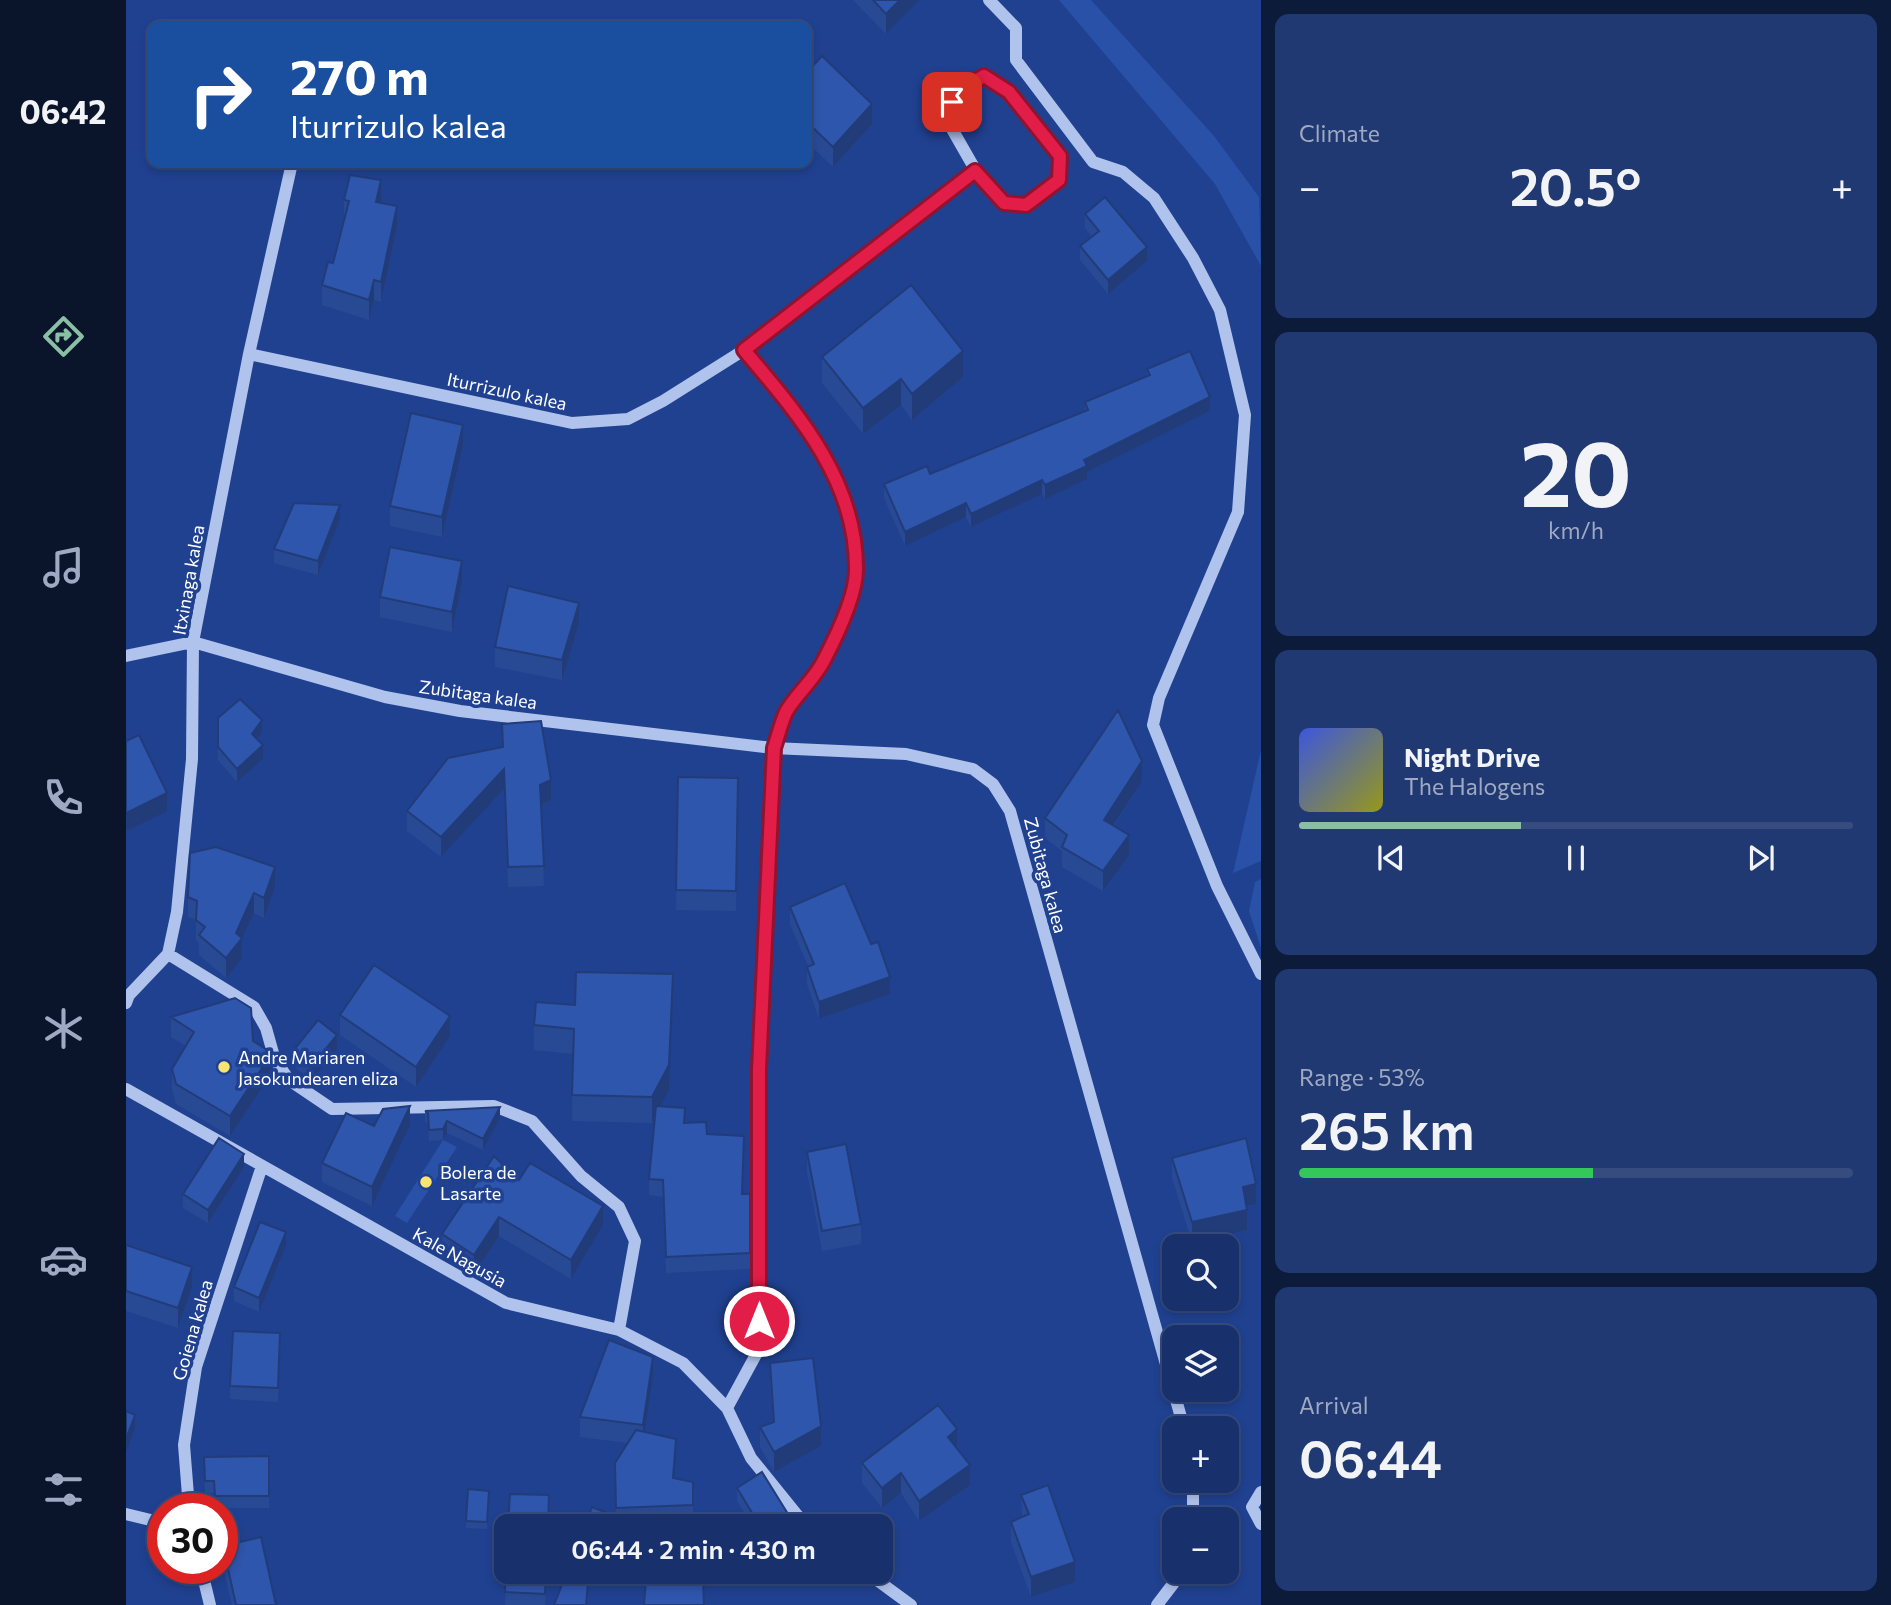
<!DOCTYPE html>
<html lang="en">
<head>
<meta charset="utf-8">
<style>
  :root { --surface:#18316c; --page:#213972; --text:#f1f3f6; --muted:#9fa9c2; --line:#364c7f; --accent:#8abfa5 }
  body { margin:0; font-family:Commissioner,sans-serif; background:var(--page); color:var(--text); height:100vh; display:flex; flex-direction:column; font-size:26px; white-space:nowrap }
  * { box-sizing:border-box; margin:0 }
  p { font-size:23px; color:var(--muted) }
  .icon { flex:none; width:38px; height:38px; fill:none; stroke:currentColor; stroke-width:2; stroke-linecap:round; stroke-linejoin:round }
  .map { position:relative; flex:1; overflow:hidden }
  .sheet { display:flex; flex-direction:column; gap:14px; padding:14px; background:#0d1b3b; width:630px }
  .sheet>* { flex:none }
  .guide { position:absolute; left:21px; top:21px; width:665px; height:147px; border-radius:14px; box-shadow:0 4px 10px #0003,0 0 0 2px var(--line); background:#1a4fa0; color:#fff; overflow:hidden }
  .tools { position:absolute; left:1036px; top:1234px; display:grid; gap:14px }
  .tools a { display:grid; place-items:center; width:77px; height:77px; border-radius:14px; background:var(--surface); box-shadow:0 4px 10px #0003,0 0 0 2px var(--line); font-size:35px }
  .speed { position:absolute; left:21px; top:1493px; display:flex; gap:14px; font-size:35px; font-weight:700; text-align:center }
  .speed>* { display:grid; place-content:center; width:91px; height:91px; border-radius:50%; background:var(--surface); box-shadow:0 4px 10px #0003,0 0 0 2px var(--line); line-height:1 }
  .speed .limit { border:10px solid #d22; background:#fff; color:#111 }
  .pin { position:absolute; display:grid; place-items:center; width:60px; height:60px; color:#fff; margin:-30px; border-radius:14px; box-shadow:0 4px 10px #0006 }
  .me { position:absolute; width:77px; margin:-38px; rotate:0deg; stroke-linejoin:round; filter:drop-shadow(0 0 5px #0008) }
  .turn { display:flex; align-items:center; gap:24px; height:147px; padding:0 28px; font-size:32px }
  .turn .icon { width:91px; height:91px; stroke-width:2.5 }
  .turn b { display:block; font-size:49px; line-height:60px }
  .big { font-size:52px; font-weight:600; line-height:1.1 }
  .sheet .tile { flex:1; display:flex; flex-direction:column; justify-content:center; gap:10px; min-width:0; padding:0 24px; border-radius:14px; background:var(--page) }
  .sheet .dial { align-items:center; gap:0 }
  .dial b { font-size:91px; line-height:1 }
  .song { display:flex; align-items:center; gap:21px }
  .cover { width:84px; height:84px; border-radius:10px; background:linear-gradient(135deg,hsl(230 70% 55%),hsl(60 70% 35%)) }
  .played { height:7px; border-radius:4px; background:linear-gradient(90deg,var(--accent) 40%,var(--line) 40%) }
  .keys { display:flex; justify-content:space-around; direction:ltr }
  .heat { display:flex; justify-content:space-between; align-items:center; font-size:38px; direction:ltr }
  .charge { height:10px; border-radius:5px; background:linear-gradient(90deg,#34c759 53%,var(--line) 0) }
  .trip { position:absolute; left:368px; top:1514px; width:399px; height:70px; border-radius:14px; background:var(--surface); box-shadow:0 4px 10px #0003,0 0 0 2px var(--line); font-weight:600; line-height:70px; text-align:center }
  main { display:flex; flex:1; min-height:0 }
  .tab-bar { display:flex; flex-direction:column; width:126px; justify-content:space-around; align-items:center; background:#0a142b; color:var(--muted) }
  .tab-bar .icon { width:49px; height:49px }
  .tab-bar .selected { color:var(--accent) }
  .tab-bar b { font-size:32px; color:var(--text) }
  .map>svg:first-child { display:block }
</style>
</head>
<body>
<main>
<nav class="tab-bar">
<b>06:42</b>
<svg class="icon selected" aria-label="directions" viewBox="0 0 24 24"><path d="M12 3l9 9-9 9-9-9zM9 14v-3h6M13 9l2 2-2 2"/></svg>
<svg class="icon" aria-label="music" viewBox="0 0 24 24"><path d="M9 18V5l10-2v13"/><circle cx="6" cy="18" r="3"/><circle cx="16" cy="16" r="3"/></svg>
<svg class="icon" aria-label="phone" viewBox="0 0 24 24"><path d="M5 4h4l2 5-3 2q2 4 5 5l2-3 5 2v4C11 20 4 13 5 4z"/></svg>
<svg class="icon" aria-label="climate" viewBox="0 0 24 24"><path d="M12 3v18M4 7l16 10M4 17L20 7"/></svg>
<svg class="icon" aria-label="car" viewBox="0 0 24 24"><path d="M5 17H2v-5l4-1 3-4h7l3 4 3 1v5h-3M9 17h6M6 11h13"/><circle cx="7" cy="17" r="2"/><circle cx="17" cy="17" r="2"/></svg>
<svg class="icon" aria-label="filters" viewBox="0 0 24 24"><path d="M4 7h16M4 17h16"/><circle cx="9" cy="7" r="2"/><circle cx="15" cy="17" r="2"/></svg>
</nav>
<div class="map">
<svg width="1135" height="1605" viewBox="0 0 1135 1605">
  <rect width="100%" height="100%" fill="#204190"/>
  <!-- green -->
  <path fill="#2951a8" d="M933,0H965L1088,136L1133,197L1135,266L1089,184Z
    M1135,750V861L1107,873Z
    M1135,879V948L1123,911L1129,882Z
    M317,1140L331,1147L281,1223L269,1216Z"/>
  <g fill="none" stroke-linecap="round" stroke-linejoin="round">
    <!-- minor -->
    <path stroke="#b0c3ed" stroke-width="12" d="M863,0L890,28V60L967,162L997,172L1028,198L1067,258L1094,310L1119,415L1112,512L1033,698L1027,725L1091,886L1135,974
      M858,76L883,91L934,156L933,180L900,205L878,203L850,171L818,115L834,90Z
      M123,354L446,423L502,419L537,401L618,350L850,171
      M0,656L67,642L259,697L334,711L647,748L780,754L847,769L867,784L884,811L1058,1428
      M42,954L128,1007L140,1028L149,1060L163,1080L206,1109L368,1106L406,1121L455,1176L493,1207L509,1241L493,1330
      M0,1003L3,995L42,954L51,912L66,759L67,642L123,354L166,163
      M0,1089L380,1303L493,1330L557,1363L601,1408L625,1458L680,1526
      M601,1408L633,1349V1069L647,748C652,736 655,724 660,713C670,693 689,679 698,660C710,637 730,596 730,570C731,481 672,414 618,350
      M1067,1480V1519
      M1135,1492L1126,1507L1135,1524
      M63,1508L58,1445L70,1367L136,1166
      M0,1514L37,1523
      M75,1568L84,1605
      M740,1572L785,1605
      M1031,1605L1047,1584L1051,1572"/>
  </g>
  <!-- wall -->
  <path fill="#284a95" d="M727,0H794L760,34Z
    M681,72L746,124L707,167L681,142Z
    M218,200H255L254,202L271,226L255,302L248,300L243,320L196,305V285L207,263L218,219Z
    M959,214L1021,261L982,294L954,260V246L966,237L959,228Z
    M696,357L837,377L786,420L775,405L737,434L696,383Z
    M1021,369L1084,411L961,472V479L919,499L916,494L845,527L840,517L779,546L758,498V484L804,474L959,412V402L1021,376Z
    M337,445L316,537L264,526V506Z
    M214,519L192,575L148,563V549Z
    M336,581L326,632L254,617V597Z
    M453,623L436,680L369,667V647Z
    M92,718L136,733L132,740L137,759L111,782L92,760Z
    M376,724L425,800L415,805L418,886L382,887L378,789L315,857L281,831V811L376,747Z
    M552,777L612,778L610,911L550,910Z
    M1016,781L988,826L1003,855L977,891L936,867V851L919,838V818Z
    M149,887L138,918L128,913L116,938V958L100,978L73,955V943L70,940V920L62,917V897Z
    M664,907L764,994L693,1019L681,984V967L682,966L664,924Z
    M547,1000L543,1090L534,1106L559,1123L618,1153L617,1194H624V1269L540,1273L537,1197L523,1195V1179L529,1117L526,1123L446,1121L447,1054L408,1050V1025L449,1005Z
    M214,1015L324,1036L290,1087L214,1035Z
    M45,1017L127,1041L146,1073L104,1136L50,1104L46,1089V1069L60,1046L45,1037Z
    M211,1049L185,1081L166,1065V1052Z
    M299,1111L374,1118L357,1150L321,1133L317,1140L303,1141L302,1123L299,1122Z
    M284,1125L246,1206L196,1182V1163L248,1126Z
    M681,1152L735,1224V1244L696,1251L681,1172Z
    M1046,1158L1130,1204L1120,1207L1121,1230L1066,1242L1046,1178Z
    M118,1167L82,1223L57,1208V1194Z
    M393,1180L477,1225L445,1279L373,1236L348,1274L316,1253V1234Z
    M0,1245L66,1287L52,1328L0,1311Z
    M160,1246L133,1312L108,1301V1287Z
    M154,1346L152,1402L104,1399V1386Z
    M644,1363L695,1446L648,1472L634,1447V1427L647,1422L644,1383Z
    M527,1377L519,1432L550,1459L549,1478L567,1482V1525L490,1526L489,1463L502,1443L454,1437V1417Z
    M831,1448L844,1485L793,1521L775,1493L756,1508L736,1483V1463Z
    M143,1456V1508H89L88,1493L79,1494L78,1457Z
    M611,1488L662,1526H626L611,1501Z
    M895,1495L949,1582L905,1597L885,1542V1522L896,1517Z
    M363,1498L361,1529L340,1528V1521Z
    M97,1546L150,1605H106L97,1566Z
    M380,1572H421L419,1605H379Z"/>
  <!-- shaded-wall -->
  <path fill="#213c79" d="M774,0H794L760,34V14Z
    M746,104V124L707,167V147Z
    M255,180V200L250,221V202Z
    M271,206V226L255,302V282Z
    M1021,247V261L982,294V280Z
    M248,280V300L243,320V300Z
    M837,351V377L786,420V394Z
    M775,379V405L737,434V408Z
    M1084,397V411L961,472V479L919,499V485L958,460Z
    M337,425V445L316,537V517Z
    M916,480V494L845,527V514Z
    M840,503V517L779,546V532Z
    M214,505V519L192,575V561Z
    M336,561V581L326,632V612Z
    M453,603V623L436,680V660Z
    M136,720V733L126,747V734Z
    M137,745V759L111,782V769Z
    M1016,761V781L978,840V820Z
    M378,769V789L315,857V837Z
    M425,780V800L414,805V785Z
    M41,793V811L0,831V813Z
    M1003,835V855L977,891V871Z
    M149,867V887L138,918V898Z
    M128,893V913L116,938V958L100,978V958L110,933Z
    M547,974V1000L543,1090L526,1123V1097Z
    M764,977V994L693,1019V1002Z
    M324,1016V1036L290,1087V1067Z
    M211,1035V1049L185,1081V1067Z
    M146,1053V1073L104,1136V1116Z
    M284,1106V1125L246,1206V1187Z
    M374,1107V1118L357,1150V1139Z
    M321,1121V1133L317,1140V1129Z
    M118,1154V1167L82,1223V1210Z
    M1130,1184V1204L1117,1207V1187Z
    M477,1206V1225L445,1279V1260Z
    M1121,1210V1230L1066,1242V1222Z
    M373,1217V1236L348,1274V1255Z
    M160,1232V1246L133,1312V1298Z
    M66,1267V1287L52,1328V1308Z
    M527,1357V1377L517,1444V1425Z
    M9,1415V1428L0,1452V1439Z
    M695,1426V1446L648,1472V1452Z
    M831,1429V1449L822,1437Z
    M550,1439V1459L547,1498V1478Z
    M844,1465V1485L793,1521V1501Z
    M775,1473V1493L756,1508V1488Z
    M662,1514V1526H643Z
    M486,1515V1526H481Z
    M949,1562V1582L905,1597V1577Z
    M463,1572H469L462,1588L460,1605Z"/>
  <!-- building -->
  <path fill="#2f56ad" stroke="#213c79" stroke-width="2" d="M747,0H774L760,14Z
    M696,56L746,104L707,147L681,122V72Z
    M224,175L255,180L250,202L271,206L255,282L248,280L243,300L196,285L202,262L207,263L223,201L218,200Z
    M979,197L1021,247L982,280L954,246L973,231L959,214Z
    M785,285L837,351L786,394L775,379L737,408L696,357Z
    M1064,351L1084,397L958,460L961,466L919,485L916,480L845,514L840,503L779,532L758,484L801,466L804,474L962,410L959,402L1024,375L1021,369Z
    M285,413L337,425L316,517L264,506Z
    M168,503L214,505L192,561L148,549Z
    M264,547L336,561L326,612L254,597Z
    M382,586L453,603L436,660L369,647Z
    M114,699L136,720L126,734L137,745L111,769L92,747V718Z
    M992,710L1016,761L978,820L1003,835L977,871L936,847L941,835L919,818Z
    M415,721L425,780L414,785L418,866L382,867L378,769L315,837L281,811L322,758L377,747L376,724Z
    M13,735L41,793L0,813V741Z
    M552,777L612,778L610,891L550,890Z
    M90,847L149,867L138,898L128,893L110,933L116,938L100,958L73,935L79,927L70,920L71,901L62,897L64,853Z
    M719,883L745,944L752,942L764,977L693,1002L681,967L688,964L664,907Z
    M248,965L324,1016L290,1067L214,1015Z
    M450,972L547,974L543,1065L526,1097L446,1095L448,1029L408,1025L410,1002L449,1005Z
    M109,998L125,1008L127,1041L146,1053L104,1116L50,1084L46,1069L68,1032L45,1017Z
    M192,1020L211,1035L185,1067L166,1052Z
    M284,1106L246,1187L196,1163L220,1113L248,1126L257,1109Z
    M530,1106L559,1108L558,1123L580,1122L581,1134L618,1136L616,1194H624V1253L540,1257L537,1180L523,1179Z
    M374,1107L357,1139L321,1121L317,1129L303,1130L302,1112L299,1111Z
    M93,1138L118,1154L82,1210L57,1194Z
    M1120,1138L1130,1184L1117,1187L1121,1210L1066,1222L1046,1158Z
    M720,1144L735,1224L696,1231L681,1152Z
    M368,1156L393,1180L404,1163L477,1206L445,1260L373,1217L348,1255L316,1234Z
    M134,1222L160,1232L133,1298L108,1287Z
    M0,1245L66,1267L52,1308L0,1291Z
    M107,1331L154,1333L152,1388L104,1386Z
    M483,1340L527,1357L517,1425L454,1417Z
    M687,1358L695,1426L648,1452L634,1427L648,1422L644,1363Z
    M812,1405L831,1429L822,1437L844,1465L793,1501L775,1473L756,1488L736,1463Z
    M0,1411L9,1415L0,1439Z
    M510,1430L550,1439L547,1478L567,1482V1505L490,1508L489,1463Z
    M143,1456V1496H89L88,1481H79L78,1457Z
    M636,1472L662,1514L643,1526H634L611,1488Z
    M922,1485L949,1562L905,1577L885,1522L903,1514L895,1495Z
    M342,1489L363,1491L361,1522L340,1521Z
    M384,1494L423,1495L422,1526H382Z
    M466,1507L486,1515L481,1526H459Z
    M135,1537L150,1605H110L97,1546Z
    M380,1572H420L419,1594L379,1592Z
    M441,1572H463L460,1605H428Z
    M520,1579H577L578,1605H518Z"/>
  <g fill="none" stroke-linecap="round" stroke-linejoin="round">
    <defs>
      <path id="route" d="M633,1321V1069L648,748C652,736 655,723 660,712C670,694 689,679 698,660C710,637 730,596 730,570C731,481 672,414 618,350L849,171L878,203L900,205L933,180L934,156L883,92L858,76L834,90L826,102"/>
    </defs>
    <!-- route casing -->
    <use href="#route" stroke="#92132f" stroke-width="18"/>
    <!-- route -->
    <use href="#route" stroke="#e11d48" stroke-width="12"/>
  </g>
  <!-- markers -->
  <g fill="#fae570" stroke="#204190" stroke-width="2.5">
    <circle cx="98" cy="1067" r="7"/>
    <circle cx="300" cy="1182" r="7"/>
  </g>
  <g text-anchor="middle" dominant-baseline="central" stroke-width="7" stroke-linejoin="round" paint-order="stroke">
    <!-- street labels -->
    <g font-size="18" fill="#fff" stroke="#204190">
      <text transform="translate(381 391) rotate(12)">Iturrizulo kalea</text>
      <text transform="translate(62 580) rotate(-80)">Itxinaga kalea</text>
      <text transform="translate(352 694) rotate(8)">Zubitaga kalea</text>
      <text transform="translate(920 875) rotate(75)">Zubitaga kalea</text>
      <text transform="translate(334 1257) rotate(29)">Kale Nagusia</text>
      <text transform="translate(66 1330) rotate(-74)">Goiena kalea</text>
    </g>
    <!-- poi labels -->
    <g font-size="18" fill="#fff" stroke="#204190" text-anchor="start">
      <text x="112" y="1057">Andre Mariaren<tspan x="112" dy="21">Jasokundearen eliza</tspan></text>
      <text x="314" y="1172">Bolera de<tspan x="314" dy="21">Lasarte</tspan></text>
    </g>
  </g>
</svg>
<div class="tools">
<a><svg class="icon" aria-label="search" viewBox="0 0 24 24"><circle cx="10" cy="10" r="6"/><path d="M15 15l6 6"/></svg></a>
<a><svg class="icon" aria-label="layers" viewBox="0 0 24 24"><path d="M12 4l9 5-9 5-9-5zM3 14l9 5 9-5"/></svg></a>
<a>+</a>
<a>−</a>
</div>
<div class="speed"><div class="limit">30</div></div>
<div class="pin" style="left:826px;top:102px;background:#d93025"><svg class="icon" aria-label="arrive" viewBox="0 0 24 24"><path d="M6 21V4h12l-3 4 3 4H6"/></svg></div>
<svg class="me" style="left:633px;top:1321px" viewBox="-20 -20 40 40"><circle r="17" fill="#e11d48" stroke="#fff" stroke-width="3"/><path d="M0-11L8 9 0 5-8 9z" fill="#fff"/></svg>
<div class="trip">06:44 · 2 min · 430 m</div>
<div class="guide">
<div class="turn"><svg class="icon" aria-label="right" viewBox="0 0 24 24"><path d="M7 20v-9h11M14 6l5 5-5 5"/></svg><div><b>270 m</b>Iturrizulo kalea</div></div>
</div>
</div>
<section class="sheet">
<div class="tile"><p>Climate</p>
<div class="heat"><a>−</a><b class="big">20.5°</b><a>+</a></div>
</div>
<div class="tile dial"><b>20</b><p>km/h</p></div>
<div class="tile">
<div class="song"><i class="cover"></i><div><b>Night Drive</b><p>The Halogens</p></div></div>
<div class="played"></div>
<div class="keys"><svg class="icon" aria-label="previous" viewBox="0 0 24 24"><path d="M18 5L8 12l10 7zM5 5v14"/></svg><svg class="icon" aria-label="pause" viewBox="0 0 24 24"><path d="M8 5v14M16 5v14"/></svg><svg class="icon" aria-label="next" viewBox="0 0 24 24"><path d="M6 5l10 7-10 7zM19 5v14"/></svg></div>
</div>
<div class="tile"><p>Range · 53%</p><b class="big">265 km</b><div class="charge"></div></div>
<div class="tile"><p>Arrival</p><b class="big">06:44</b></div>
</section>
</main>
</body>
</html>
